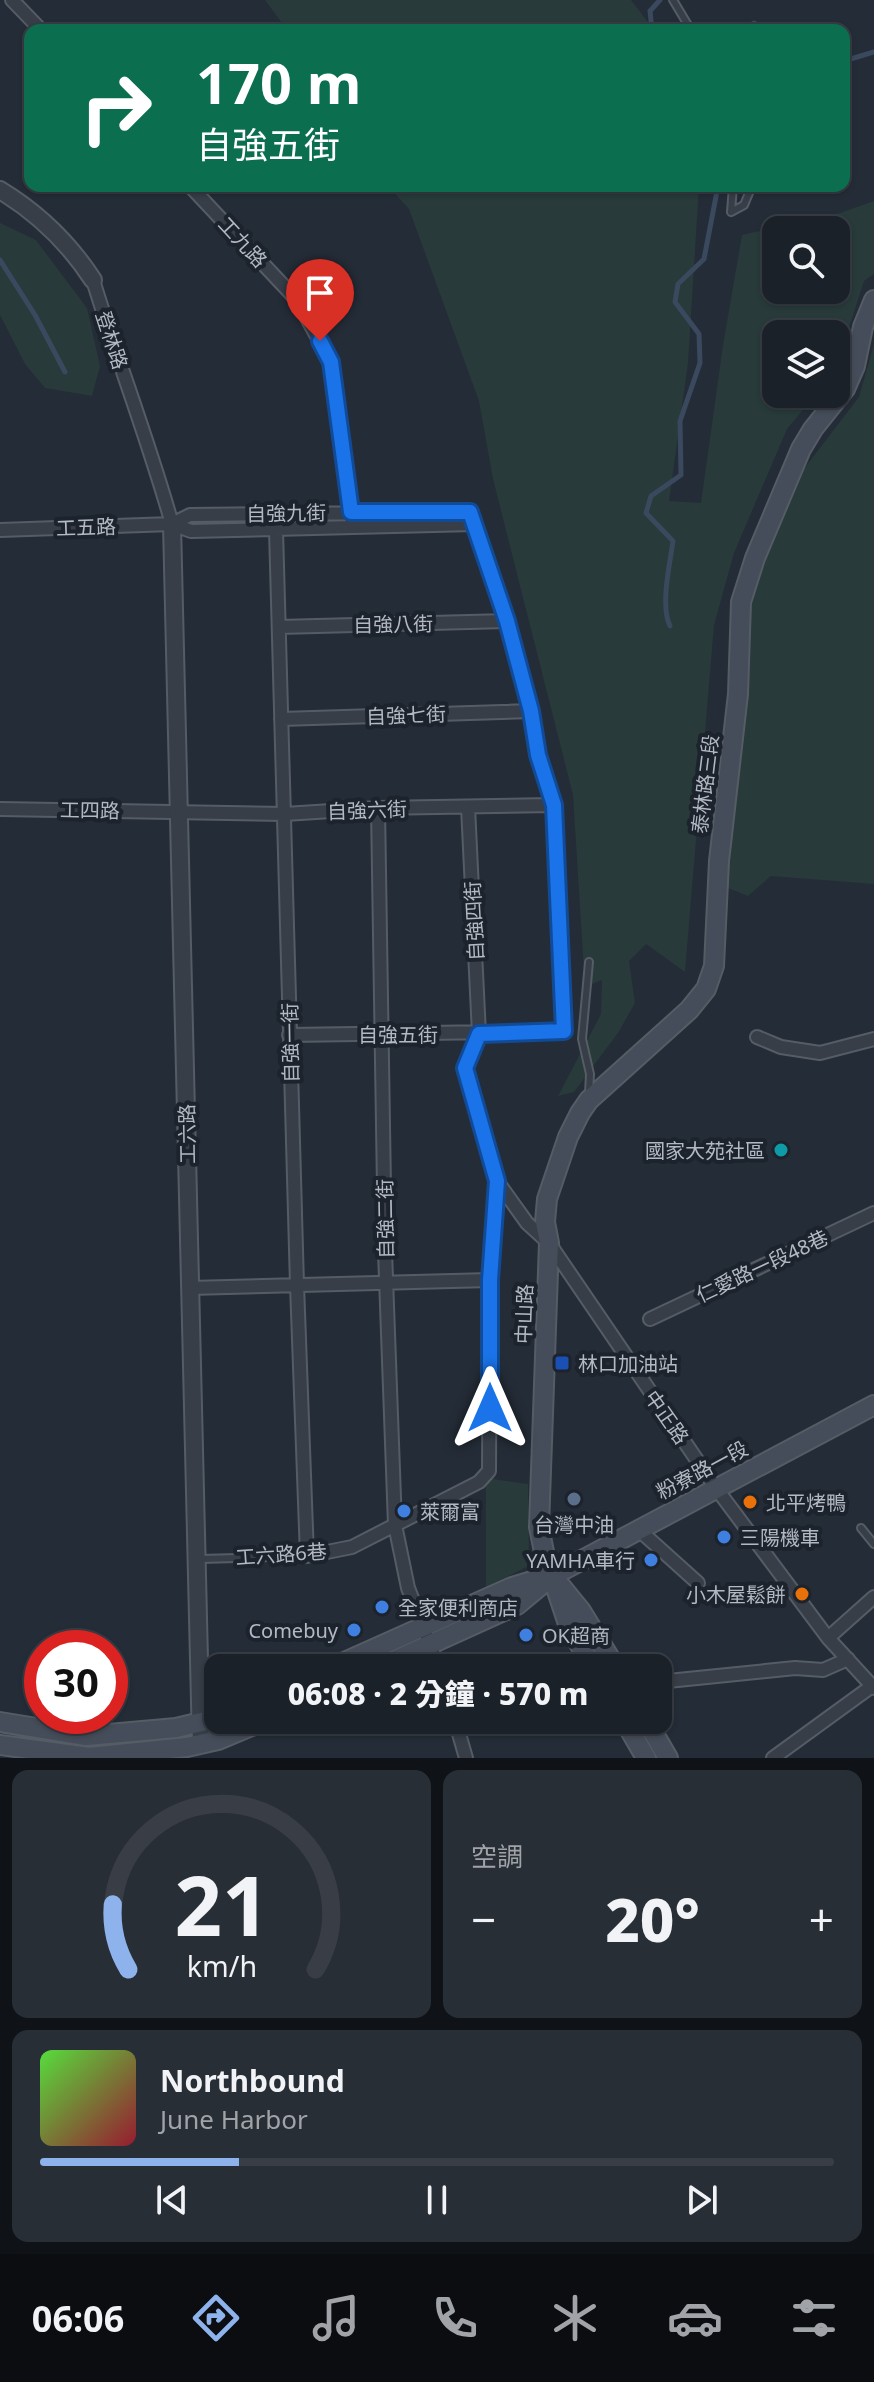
<!DOCTYPE html>
<html lang="zh-TW">
<head>
<meta charset="utf-8">
<style>
  :root { --surface:#1b2129; --page:#282e35; --text:#f1f3f6; --muted:#a0a3a8; --line:#393e46; --accent:#8eb2ec }
  body { margin:0; font-family:"Noto Sans","Noto Sans TC",sans-serif; background:var(--page); color:var(--text); height:100vh; display:flex; flex-direction:column; font-size:30px; white-space:nowrap }
  * { box-sizing:border-box; margin:0 }
  p { font-size:26px; color:var(--muted) }
  .icon { flex:none; width:44px; height:44px; fill:none; stroke:currentColor; stroke-width:2; stroke-linecap:round; stroke-linejoin:round }
  .map { position:relative; height:1758px; overflow:hidden }
  .side { display:flex; flex-direction:column; gap:12px; padding:12px; background:#0f1217; flex:1 }
  .side>* { flex:none }
  .top-card { position:absolute; left:24px; top:24px; width:826px; height:168px; border-radius:16px; box-shadow:0 2px 6px #0004,0 0 0 2px var(--line); background:#0b6e4f; color:#fff; overflow:hidden }
  .controls { position:absolute; left:762px; top:216px; display:grid; gap:16px }
  .controls a { display:grid; place-items:center; width:88px; height:88px; border-radius:16px; background:var(--surface); box-shadow:0 2px 6px #0004,0 0 0 2px var(--line); font-size:40px }
  .speed { position:absolute; left:24px; top:1630px; display:flex; gap:16px; font-size:40px; font-weight:700; text-align:center }
  .speed>* { display:grid; place-content:center; width:104px; height:104px; border-radius:50%; background:var(--surface); box-shadow:0 2px 6px #0004,0 0 0 2px var(--line); line-height:1 }
  .speed .limit { border:12px solid #d22; background:#fff; color:#111 }
  .pin { position:absolute; display:grid; place-items:center; width:68px; height:68px; color:#fff; margin:-82px -34px; border-radius:50% 50% 50% 0; rotate:-45deg; box-shadow:0 0 8px #0007 }
  .pin .icon { rotate:45deg }
  .me { position:absolute; width:88px; margin:-44px; rotate:0deg; stroke-linejoin:round; filter:drop-shadow(0 0 6px #0008) }
  .turn { display:flex; align-items:center; gap:28px; height:168px; padding:0 40px; font-size:36px }
  .turn .icon { width:104px; height:104px; stroke-width:2.5 }
  .turn b { display:block; font-size:56px; line-height:68px }
  .big { font-size:60px; font-weight:800; line-height:1.1 }
  .side .card { flex:1; display:flex; flex-direction:column; justify-content:center; gap:12px; min-width:0; padding:0 28px; border-radius:16px; background:var(--page) }
  .side .dial { align-items:center; gap:0 }
  .dial svg { height:208px; overflow:visible; fill:none; stroke:var(--line); stroke-width:7; stroke-linecap:round; text-anchor:middle }
  .dial text { fill:var(--text); stroke:none }
  .song { display:flex; align-items:center; gap:24px }
  .cover { width:96px; height:96px; border-radius:12px; background:linear-gradient(135deg,hsl(110 70% 55%),hsl(350 70% 35%)) }
  .played { height:8px; border-radius:4px; background:linear-gradient(90deg,var(--accent) 25%,var(--line) 25%) }
  .keys { display:flex; justify-content:space-around; direction:ltr }
  .heat { display:flex; justify-content:space-between; align-items:center; font-size:44px; direction:ltr }
  .side .tiles { flex:1; display:grid; gap:12px; grid-template-columns:1fr 1fr }
  .card:last-child { grid-column:span 2 }
  .trip { position:absolute; left:204px; top:1654px; width:468px; height:80px; border-radius:16px; background:var(--surface); box-shadow:0 2px 6px #0004,0 0 0 2px var(--line); font-weight:800; line-height:80px; text-align:center }
  .tab-bar { display:flex; height:128px; justify-content:space-around; align-items:center; background:#0b0d10; color:var(--muted) }
  .tab-bar .icon { width:56px; height:56px }
  .tab-bar .on { color:var(--accent) }
  .tab-bar b { font-size:36px; color:var(--text) }
  .map>svg:first-child { display:block }
</style>
</head>
<body>
<div class="map">
<svg width="874" height="1758" viewBox="0 0 874 1758">
  <rect width="100%" height="100%" fill="#242c37"/>
  <!-- green -->
  <path fill="#283a3a" fill-rule="evenodd" d="M265,0H631L654,30H287Z
    M388,186H699L688,363L669,501L701,503L723,345L742,235L840,213L874,201V274L864,281L836,368V334H776V394H816L787,429L734,553L714,625L685,972L646,944L629,961L635,1003L618,1033L574,1092L558,1096L601,1014L602,980L585,987L573,795L493,479L479,401L409,209ZM776,230H836V290H776Z
    M0,223L36,240L87,308L100,366L92,396L45,388L25,364L0,315Z
    M874,344V884L771,876L748,896L723,886L747,606L800,474L859,397Z
    M486,1478L528,1484L529,1566L486,1587Z"/>
  <g fill="none" stroke-linecap="round" stroke-linejoin="round">
    <!-- stream -->
    <path stroke="#3a495e" stroke-width="5" d="M652,30L650,11L660,0
      M746,30L754,23L766,30
      M844,61L874,52
      M0,260L35,315L65,372
      M670,626C660,606 670,563 673,541L646,513L651,496L681,475L680,421L700,363L699,334L675,302L678,284L704,259L718,186"/>
    <defs>
      <path id="service" d="M673,0L691,30
        M731,212L744,205L752,186
        M731,212L733,186
        M589,962L582,1039L590,1074L589,1093
        M861,1528L874,1544
        M200,1559L307,1556"/>
      <path id="minor" d="M12,0L41,30
        M190,186L297,300L331,362L351,518
        M93,280C118,362 149,442 172,524
        M172,524L190,515L470,512L507,621L531,711L538,755L554,805L564,1031L289,1035
        M0,530L172,524L191,531L474,524
        M276,530L297,1285L307,1556L352,1547L479,1482L489,1471L490,1280L497,1181L465,1068L479,1034L468,807
        M279,627L507,621
        M281,719L531,711
        M378,808L385,1251L395,1525L408,1588L439,1668
        M0,809L285,814L378,808L554,805
        M757,1037L781,1047L820,1053L874,1039
        M497,1181L527,1223L549,1243L716,1488L828,1638L874,1688
        M190,1288L490,1280
        M650,1319L874,1213
        M638,1529L698,1583
        M828,1638L874,1597
        M658,1682L795,1668L823,1670L848,1659
        M455,1720L466,1758
        M773,1758L872,1686"/>
      <path id="tertiary" d="M0,190C38,213 69,243 93,280
        M172,524L201,1744"/>
      <path id="secondary" d="M559,1584L581,1611L616,1668
        M331,1668L512,1587L545,1577
        M378,1668L517,1605L552,1576L874,1405
        M593,1668L568,1624L544,1552L539,1527L549,1243L545,1222L547,1199L568,1137L580,1113L589,1100L689,1010L706,989L714,966L719,861L738,694L741,602L755,558L801,449L813,429L845,389L855,366L863,327L874,300
        M624,1720L646,1758
        M646,1720L668,1758
        M0,1722L86,1736L176,1728L218,1718
        M0,1745L89,1757L187,1747L218,1740L266,1720"/>
    </defs>
    <!-- service casing -->
    <use href="#service" stroke="#555c65" stroke-width="10"/>
    <!-- minor casing -->
    <use href="#minor" stroke="#555c65" stroke-width="16"/>
    <!-- tertiary casing -->
    <use href="#tertiary" stroke="#555c65" stroke-width="20"/>
    <!-- secondary casing -->
    <use href="#secondary" stroke="#555c65" stroke-width="22"/>
    <!-- service -->
    <use href="#service" stroke="#373e48" stroke-width="6"/>
    <!-- minor -->
    <use href="#minor" stroke="#373e48" stroke-width="12"/>
    <!-- tertiary -->
    <use href="#tertiary" stroke="#373e48" stroke-width="16"/>
    <!-- secondary -->
    <use href="#secondary" stroke="#454d5a" stroke-width="18"/>
  </g>
  <g fill="none" stroke-linecap="round" stroke-linejoin="round">
    <defs>
      <path id="route" d="M320,341L331,362L351,512H470L507,621L531,711L538,755L554,805L564,1031L479,1034L465,1068L497,1181L490,1280V1408"/>
    </defs>
    <!-- route casing -->
    <use href="#route" stroke="#114b97" stroke-width="20"/>
    <!-- route -->
    <use href="#route" stroke="#1a73e8" stroke-width="14"/>
  </g>
  <!-- markers -->
  <circle fill="#0f9aa8" stroke="#1c232c" stroke-width="3" cx="781" cy="1150" r="8"/>
  <rect fill="#1a4fb4" stroke="#1c232c" stroke-width="3" x="554" y="1355" width="16" height="16" rx="4"/>
  <circle fill="#5c6f8a" stroke="#1c232c" stroke-width="3" cx="574" cy="1499" r="8"/>
  <g fill="#e8710a" stroke="#1c232c" stroke-width="3">
    <circle cx="750" cy="1502" r="8"/>
    <circle cx="802" cy="1594" r="8"/>
  </g>
  <g fill="#3f7fe0" stroke="#1c232c" stroke-width="3">
    <circle cx="404" cy="1511" r="8"/>
    <circle cx="724" cy="1537" r="8"/>
    <circle cx="651" cy="1560" r="8"/>
    <circle cx="382" cy="1607" r="8"/>
    <circle cx="354" cy="1630" r="8"/>
    <circle cx="526" cy="1635" r="8"/>
  </g>
  <g text-anchor="middle" dominant-baseline="central" stroke-width="8" stroke-linejoin="round" paint-order="stroke">
    <!-- street labels -->
    <g font-size="20" fill="#b2b9c4" stroke="#1c232c">
      <text transform="translate(243 242) rotate(47)">工九路</text>
      <text transform="translate(112 340) rotate(72)">登林路</text>
      <text transform="translate(286 513) rotate(-1)">自強九街</text>
      <text transform="translate(86 527) rotate(-2)">工五路</text>
      <text transform="translate(393 624) rotate(-1)">自強八街</text>
      <text transform="translate(406 715) rotate(-2)">自強七街</text>
      <text transform="translate(705 784) rotate(-83)">泰林路三段</text>
      <text transform="translate(90 810) rotate(1)">工四路</text>
      <text transform="translate(367 810) rotate(-2)">自強六街</text>
      <text transform="translate(474 921) rotate(-93)">自強四街</text>
      <text x="398" y="1034">自強五街</text>
      <text transform="translate(290 1043) rotate(-91)">自強一街</text>
      <text transform="translate(187 1134) rotate(-91)">工六路</text>
      <text transform="translate(385 1219) rotate(-91)">自強二街</text>
      <text transform="translate(762 1266) rotate(-25)">仁愛路一段48巷</text>
      <text transform="translate(524 1314) rotate(-88)">中山路</text>
      <text transform="translate(667 1417) rotate(55)">中正路</text>
      <text transform="translate(702 1470) rotate(-28)">粉寮路一段</text>
      <text transform="translate(281 1554) rotate(-4)">工六路6巷</text>
    </g>
    <!-- poi labels -->
    <g font-size="20" fill="#b2b9c4" stroke="#1c232c" text-anchor="start">
      <text x="765" y="1150" text-anchor="end">國家大苑社區</text>
      <text x="578" y="1363">林口加油站</text>
      <text x="766" y="1502">北平烤鴨</text>
      <text x="420" y="1511">萊爾富</text>
      <text x="574" y="1524" text-anchor="middle">台灣中油</text>
      <text x="740" y="1537">三陽機車</text>
      <text x="635" y="1560" text-anchor="end">YAMHA車行</text>
      <text x="786" y="1594" text-anchor="end">小木屋鬆餅</text>
      <text x="398" y="1607">全家便利商店</text>
      <text x="338" y="1630" text-anchor="end">Comebuy</text>
      <text x="542" y="1635">OK超商</text>
    </g>
  </g>
</svg>
<div class="controls">
<a><svg class="icon" aria-label="search" viewBox="0 0 24 24"><circle cx="10" cy="10" r="6"/><path d="M15 15l6 6"/></svg></a>
<a><svg class="icon" aria-label="layers" viewBox="0 0 24 24"><path d="M12 4l9 5-9 5-9-5zM3 14l9 5 9-5"/></svg></a>
</div>
<div class="speed"><div class="limit">30</div></div>
<div class="pin" style="left:320px;top:341px;background:#d93025"><svg class="icon" aria-label="arrive" viewBox="0 0 24 24"><path d="M6 21V4h12l-3 4 3 4H6"/></svg></div>
<svg class="me" style="left:490px;top:1408px" viewBox="-20 -20 40 40"><path d="M0-17L14 15 0 8-14 15z" fill="#1a73e8" stroke="#fff" stroke-width="4"/></svg>
<div class="trip">06:08 · 2 分鐘 · 570 m</div>
<div class="top-card">
<div class="turn"><svg class="icon" aria-label="right" viewBox="0 0 24 24"><path d="M7 20v-9h11M14 6l5 5-5 5"/></svg><div><b>170 m</b>自強五街</div></div>
</div>
</div>
<section class="side">
<div class="tiles">
<div class="card dial"><svg viewBox="0 0 100 80">
<path d="M14 69A42 42 0 1 1 86 69"/>
<path d="M14 69A42 42 0 0 1 8 44" stroke="#8eb2ec"/>
<text x="50" y="56" font-size="32" font-weight="700">21</text>
<text x="50" y="72" font-size="11">km/h</text>
</svg></div>
<div class="card"><p>空調</p>
<div class="heat"><a>−</a><b class="big">20°</b><a>+</a></div>
</div>
<div class="card">
<div class="song"><i class="cover"></i><div><b>Northbound</b><p>June Harbor</p></div></div>
<div class="played"></div>
<div class="keys"><svg class="icon" aria-label="previous" viewBox="0 0 24 24"><path d="M18 5L8 12l10 7zM5 5v14"/></svg><svg class="icon" aria-label="pause" viewBox="0 0 24 24"><path d="M8 5v14M16 5v14"/></svg><svg class="icon" aria-label="next" viewBox="0 0 24 24"><path d="M6 5l10 7-10 7zM19 5v14"/></svg></div>
</div>
</div>
</section>
<nav class="tab-bar">
<b>06:06</b>
<svg class="icon on" aria-label="directions" viewBox="0 0 24 24"><path d="M12 3l9 9-9 9-9-9zM9 14v-3h6M13 9l2 2-2 2"/></svg>
<svg class="icon" aria-label="music" viewBox="0 0 24 24"><path d="M9 18V5l10-2v13"/><circle cx="6" cy="18" r="3"/><circle cx="16" cy="16" r="3"/></svg>
<svg class="icon" aria-label="phone" viewBox="0 0 24 24"><path d="M5 4h4l2 5-3 2q2 4 5 5l2-3 5 2v4C11 20 4 13 5 4z"/></svg>
<svg class="icon" aria-label="climate" viewBox="0 0 24 24"><path d="M12 3v18M4 7l16 10M4 17L20 7"/></svg>
<svg class="icon" aria-label="car" viewBox="0 0 24 24"><path d="M5 17H2v-5l4-1 3-4h7l3 4 3 1v5h-3M9 17h6M6 11h13"/><circle cx="7" cy="17" r="2"/><circle cx="17" cy="17" r="2"/></svg>
<svg class="icon" aria-label="filters" viewBox="0 0 24 24"><path d="M4 7h16M4 17h16"/><circle cx="9" cy="7" r="2"/><circle cx="15" cy="17" r="2"/></svg>
</nav>
</body>
</html>
